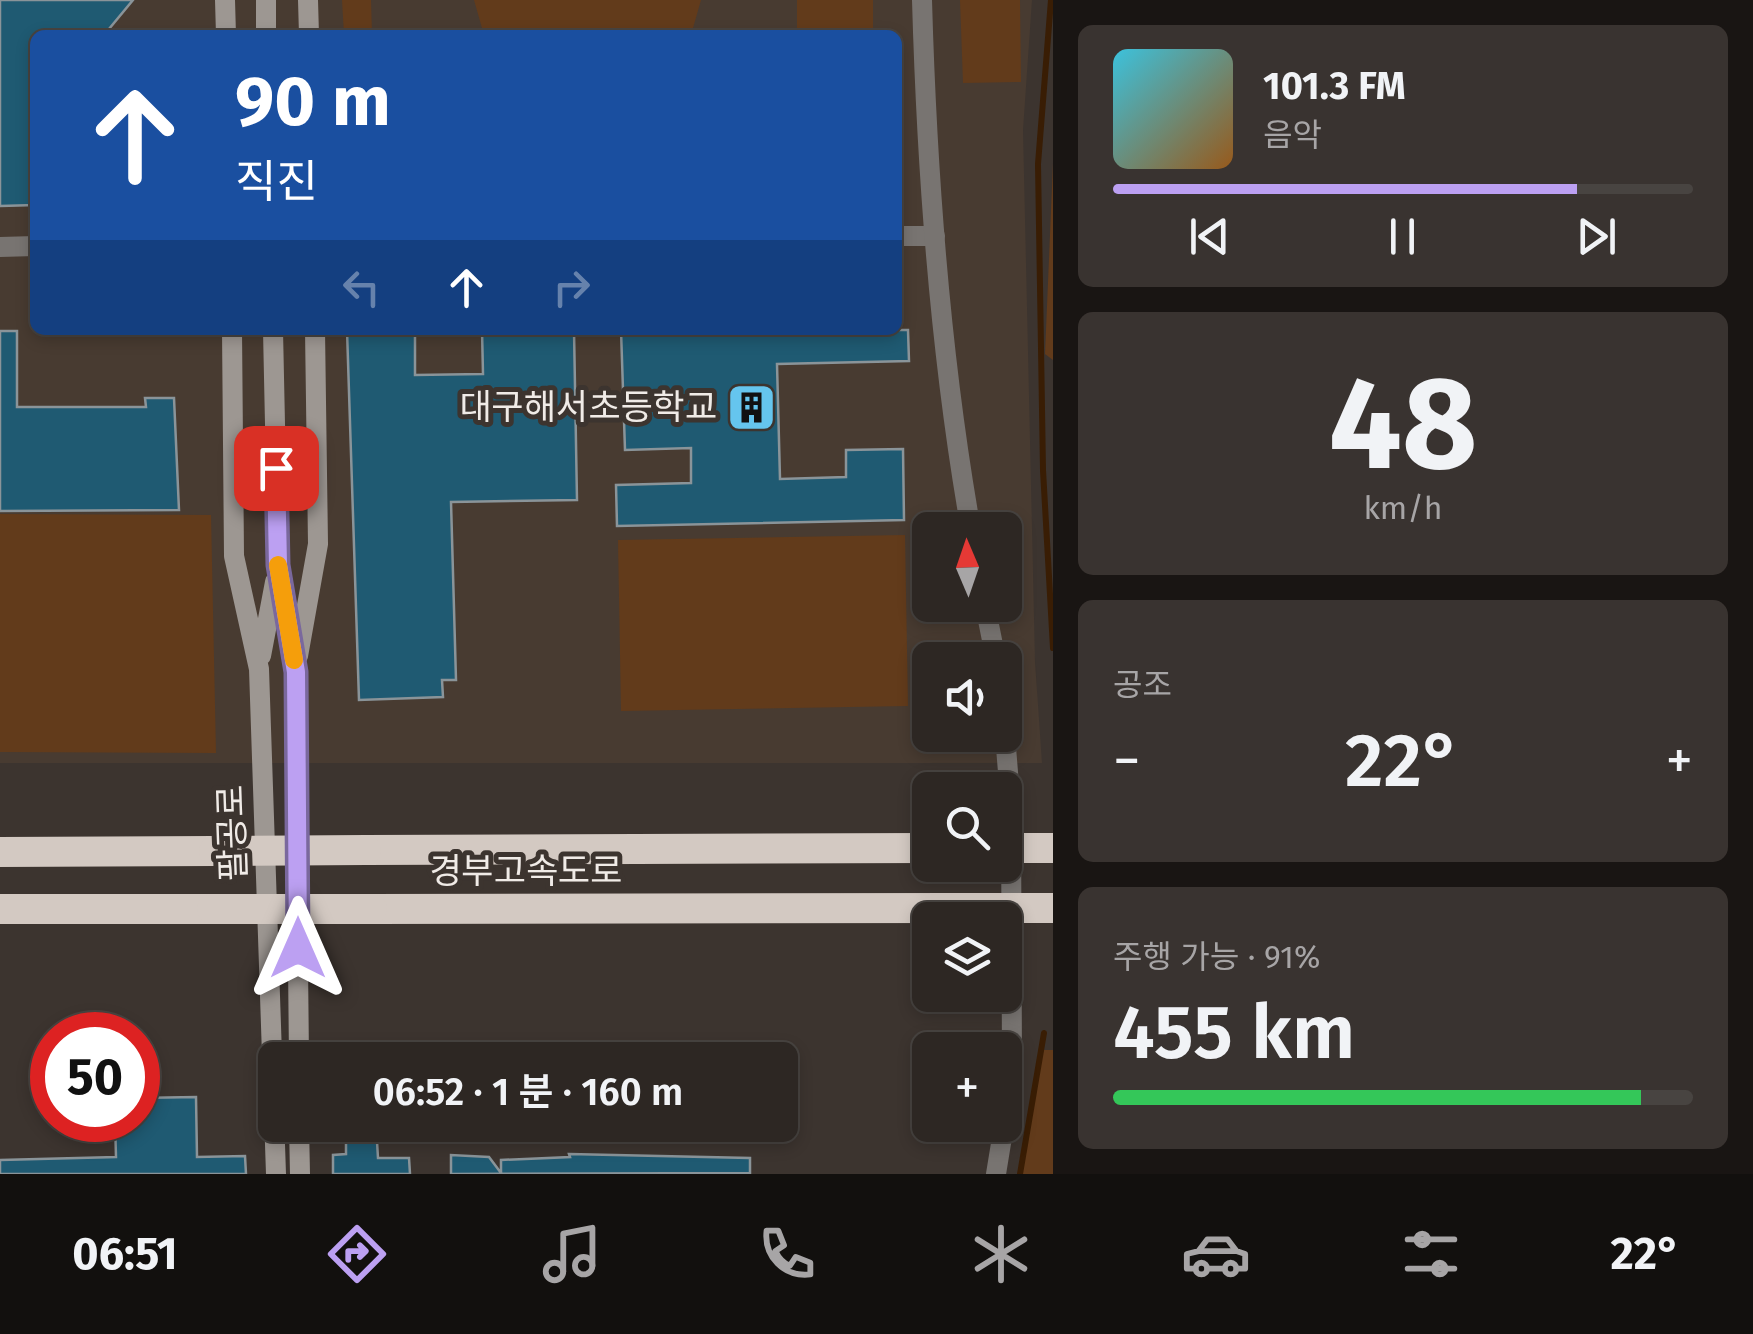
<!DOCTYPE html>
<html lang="ko">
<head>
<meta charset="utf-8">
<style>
  :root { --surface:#2d2723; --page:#393330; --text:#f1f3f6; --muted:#a7a5a6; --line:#484441; --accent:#bca0f2 }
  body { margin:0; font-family:"Fira Sans","Noto Sans KR",sans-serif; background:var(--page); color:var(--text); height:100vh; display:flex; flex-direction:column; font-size:38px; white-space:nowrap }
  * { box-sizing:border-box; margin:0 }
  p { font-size:32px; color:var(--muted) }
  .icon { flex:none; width:55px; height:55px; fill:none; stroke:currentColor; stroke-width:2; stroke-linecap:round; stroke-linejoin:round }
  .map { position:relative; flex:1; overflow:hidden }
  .sheet { display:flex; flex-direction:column; gap:25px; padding:25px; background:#191513; width:700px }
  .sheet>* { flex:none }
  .guide { position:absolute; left:30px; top:30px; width:872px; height:305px; border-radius:15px; box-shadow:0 5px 15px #0003,0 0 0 2px var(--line); background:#1a4fa0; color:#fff; overflow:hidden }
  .needle { width:65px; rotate:358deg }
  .fabs { position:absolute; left:912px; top:512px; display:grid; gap:20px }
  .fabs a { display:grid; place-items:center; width:110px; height:110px; border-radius:15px; background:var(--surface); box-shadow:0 5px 15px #0003,0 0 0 2px var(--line); font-size:50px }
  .speed { position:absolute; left:30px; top:1012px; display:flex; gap:20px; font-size:50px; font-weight:700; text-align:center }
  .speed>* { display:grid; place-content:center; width:130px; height:130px; border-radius:50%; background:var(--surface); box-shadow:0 5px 15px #0003,0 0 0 2px var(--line); line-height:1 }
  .speed .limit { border:15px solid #d22; background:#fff; color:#111 }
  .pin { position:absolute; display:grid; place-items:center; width:85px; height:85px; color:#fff; margin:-42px; border-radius:20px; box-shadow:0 5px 15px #0006 }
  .me { position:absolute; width:110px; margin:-55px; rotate:0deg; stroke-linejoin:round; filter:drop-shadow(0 0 8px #0008) }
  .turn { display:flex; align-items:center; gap:35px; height:210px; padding:0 40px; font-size:45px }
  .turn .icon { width:130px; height:130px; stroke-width:2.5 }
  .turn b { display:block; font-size:70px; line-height:85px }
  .lanes { display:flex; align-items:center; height:95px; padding:0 40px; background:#0003; justify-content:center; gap:50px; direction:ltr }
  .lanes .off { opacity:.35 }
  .big { font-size:75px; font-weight:600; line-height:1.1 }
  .sheet .tile { flex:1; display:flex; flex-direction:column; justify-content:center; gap:15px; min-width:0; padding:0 35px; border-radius:15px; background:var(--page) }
  .sheet .dial { align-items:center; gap:0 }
  .dial b { font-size:130px; line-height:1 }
  .song { display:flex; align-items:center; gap:30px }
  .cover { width:120px; height:120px; border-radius:15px; background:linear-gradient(135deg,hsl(190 70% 55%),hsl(30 70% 35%)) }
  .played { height:10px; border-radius:5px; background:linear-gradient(90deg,var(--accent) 80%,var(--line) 80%) }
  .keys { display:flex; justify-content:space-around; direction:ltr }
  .heat { display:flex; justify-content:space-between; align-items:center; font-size:55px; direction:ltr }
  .charge { height:15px; border-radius:8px; background:linear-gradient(90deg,#34c759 91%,var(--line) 0) }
  .trip { position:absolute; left:258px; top:1042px; width:540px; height:100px; border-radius:15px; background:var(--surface); box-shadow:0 5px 15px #0003,0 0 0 2px var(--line); font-weight:600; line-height:100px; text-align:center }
  .dock { display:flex; height:160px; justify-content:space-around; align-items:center; background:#12100e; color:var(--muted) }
  .dock .icon { width:70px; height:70px }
  .dock .current { color:var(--accent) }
  .dock b { font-size:45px; color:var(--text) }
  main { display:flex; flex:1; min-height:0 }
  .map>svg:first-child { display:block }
</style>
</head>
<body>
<main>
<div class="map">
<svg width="1053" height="1174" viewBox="0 0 1053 1174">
  <rect width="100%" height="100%" fill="#3c342f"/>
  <!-- built -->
  <path fill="#483b31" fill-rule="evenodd" d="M0,0H1032L1023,130L1035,662L1042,763H0ZM35,35H898V330H35ZM930,530H1005V605H930ZM930,660H1005V735H930Z"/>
  <!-- green -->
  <path fill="#623b1b" d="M342,0H371L372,34L382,35H344Z
    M474,0H701L691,35H484Z
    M797,0H873V35H797Z
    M960,0H1020L1021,82L963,83Z
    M1053,163V360L1045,354Z
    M0,514L211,515L216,753L0,752Z
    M905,535L908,706L621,711L618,540Z
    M1041,1050H1053V1174H1019Z"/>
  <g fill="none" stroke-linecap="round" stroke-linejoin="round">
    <!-- stream -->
    <path stroke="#391d04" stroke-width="6" d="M1051,0L1038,164L1043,470L1053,648
      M1020,1174L1044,1033"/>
  </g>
  <!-- building -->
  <path fill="#1f5a72" stroke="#8a9499" stroke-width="2.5" d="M0,0H133L104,35H35V205L0,206Z
    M347,330L415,334V375L483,374L482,330H574L577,500L451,502L456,680H442L443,697L359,700Z
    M621,330H908L909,361L777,364L780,479L846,477V450L903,449L904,520L617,526L616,485L691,483V448L625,450Z
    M0,331H17V407H146L145,398H174L179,510L0,511Z
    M196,1097L197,1157L245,1156L246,1174H0V1160L116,1157L115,1120H138V1098Z
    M346,1125H376L378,1158H409L410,1174H333V1155L346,1154Z
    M569,1154L750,1158V1173L451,1174V1155L489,1157L501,1173V1160L570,1157Z"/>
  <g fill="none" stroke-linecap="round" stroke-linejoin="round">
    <!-- minor -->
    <path stroke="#787471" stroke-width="20" d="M898,236H935
      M0,247L35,246"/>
    <!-- tertiary -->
    <path stroke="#787471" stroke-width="20" d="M922,0C927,177 940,355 971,530
      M985,605L996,660
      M1005,735L1011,809L1012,1067L1005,1115
      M996,1174L1004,1125"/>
    <!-- secondary -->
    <path stroke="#9d9792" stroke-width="20" d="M225,0L226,35
      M266,0V35
      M308,0L309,35
      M232,330L234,556L259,669L276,1174
      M273,330L278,565L295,671L299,1060
      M261,656L275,582
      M298,656L318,544L315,330
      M299,1125L300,1174"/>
    <!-- motorway -->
    <path stroke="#d3c9c2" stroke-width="30" d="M366,850L930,848
      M0,852L214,851
      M0,909H212
      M372,909L957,908"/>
    <!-- motorway-bridge -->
    <path stroke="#d3c9c2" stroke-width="30" d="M1005,848H1053
      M214,851L366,850
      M957,908H1053
      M212,909H372"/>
  </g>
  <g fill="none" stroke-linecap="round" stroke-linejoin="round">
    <defs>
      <path id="route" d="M276,468L278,565L296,672L298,948"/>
    </defs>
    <!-- route casing -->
    <use href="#route" stroke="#7a689d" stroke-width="25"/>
    <!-- route -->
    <use href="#route" stroke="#bca0f2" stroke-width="18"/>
    <!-- slow -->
    <path stroke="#f59e0b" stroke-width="18" d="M278,565L294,660"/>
  </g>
  <!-- icons -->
  <defs>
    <symbol id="building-square" viewBox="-11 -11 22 22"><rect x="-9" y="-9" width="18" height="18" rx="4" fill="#65c5ee" stroke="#3c342f"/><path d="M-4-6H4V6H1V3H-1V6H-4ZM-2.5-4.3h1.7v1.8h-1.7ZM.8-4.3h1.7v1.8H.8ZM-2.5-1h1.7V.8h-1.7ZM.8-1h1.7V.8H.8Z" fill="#111"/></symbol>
  </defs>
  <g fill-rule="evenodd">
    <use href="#building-square" x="724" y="380" width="55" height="55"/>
  </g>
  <g text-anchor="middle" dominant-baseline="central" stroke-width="10" stroke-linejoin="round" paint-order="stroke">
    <!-- poi labels -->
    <g font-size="35" fill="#f0ebe7" stroke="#3c342f" text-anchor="end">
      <text x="717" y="407">대구해서초등학교</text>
    </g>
    <!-- street labels -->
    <g font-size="35" fill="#f0ebe7" stroke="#3c342f">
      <text transform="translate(232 833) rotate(-92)">팔공로</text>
      <text x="526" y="871">경부고속도로</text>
    </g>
  </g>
</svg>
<div class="fabs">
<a><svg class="needle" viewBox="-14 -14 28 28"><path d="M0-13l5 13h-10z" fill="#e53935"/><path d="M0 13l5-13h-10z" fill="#a7a5a6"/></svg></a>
<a><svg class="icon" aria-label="sound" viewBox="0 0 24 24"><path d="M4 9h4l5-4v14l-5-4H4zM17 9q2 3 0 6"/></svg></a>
<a><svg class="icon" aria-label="search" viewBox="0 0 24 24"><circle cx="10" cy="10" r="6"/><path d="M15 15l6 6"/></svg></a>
<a><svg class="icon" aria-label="layers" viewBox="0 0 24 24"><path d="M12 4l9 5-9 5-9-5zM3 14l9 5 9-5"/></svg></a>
<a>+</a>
</div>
<div class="speed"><div class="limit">50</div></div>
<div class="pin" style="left:276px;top:468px;background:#d93025"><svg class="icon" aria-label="arrive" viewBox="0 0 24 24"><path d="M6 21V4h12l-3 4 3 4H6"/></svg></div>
<svg class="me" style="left:298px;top:948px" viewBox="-20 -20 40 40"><path d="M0-17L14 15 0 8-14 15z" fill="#bca0f2" stroke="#fff" stroke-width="4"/></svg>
<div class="trip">06:52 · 1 분 · 160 m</div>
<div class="guide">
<div class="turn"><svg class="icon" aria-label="ahead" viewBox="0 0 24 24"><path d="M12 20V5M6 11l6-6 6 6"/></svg><div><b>90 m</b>직진</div></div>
<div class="lanes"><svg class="icon off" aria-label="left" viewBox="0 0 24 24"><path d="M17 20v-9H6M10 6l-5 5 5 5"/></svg><svg class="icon" aria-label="ahead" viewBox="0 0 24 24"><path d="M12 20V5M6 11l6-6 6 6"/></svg><svg class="icon off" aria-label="right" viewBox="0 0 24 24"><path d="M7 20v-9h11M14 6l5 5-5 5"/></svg></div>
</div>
</div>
<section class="sheet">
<div class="tile">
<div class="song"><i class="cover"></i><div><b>101.3 FM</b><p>음악</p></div></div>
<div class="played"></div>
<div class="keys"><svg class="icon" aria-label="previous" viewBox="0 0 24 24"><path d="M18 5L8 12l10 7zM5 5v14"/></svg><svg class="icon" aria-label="pause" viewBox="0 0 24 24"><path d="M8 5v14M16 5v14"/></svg><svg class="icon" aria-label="next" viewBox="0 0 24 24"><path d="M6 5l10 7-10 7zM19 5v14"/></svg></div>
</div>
<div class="tile dial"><b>48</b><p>km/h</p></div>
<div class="tile"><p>공조</p>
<div class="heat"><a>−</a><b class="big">22°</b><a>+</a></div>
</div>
<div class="tile"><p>주행 가능 · 91%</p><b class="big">455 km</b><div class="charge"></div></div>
</section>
</main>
<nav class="dock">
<b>06:51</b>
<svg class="icon current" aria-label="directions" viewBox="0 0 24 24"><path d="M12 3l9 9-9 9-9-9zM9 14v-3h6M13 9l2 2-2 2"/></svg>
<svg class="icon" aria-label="music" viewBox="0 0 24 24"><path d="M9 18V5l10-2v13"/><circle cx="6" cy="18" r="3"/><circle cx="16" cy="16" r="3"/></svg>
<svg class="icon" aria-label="phone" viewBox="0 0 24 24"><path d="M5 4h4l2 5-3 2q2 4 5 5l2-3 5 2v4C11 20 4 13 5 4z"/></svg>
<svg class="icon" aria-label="climate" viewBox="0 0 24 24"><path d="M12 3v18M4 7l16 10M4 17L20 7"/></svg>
<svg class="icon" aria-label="car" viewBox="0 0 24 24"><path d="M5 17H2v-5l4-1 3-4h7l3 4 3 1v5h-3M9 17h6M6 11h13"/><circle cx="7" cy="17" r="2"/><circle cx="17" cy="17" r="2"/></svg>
<svg class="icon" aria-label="filters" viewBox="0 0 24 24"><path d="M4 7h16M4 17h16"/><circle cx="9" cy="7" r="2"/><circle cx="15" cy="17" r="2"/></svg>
<b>22°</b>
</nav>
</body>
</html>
